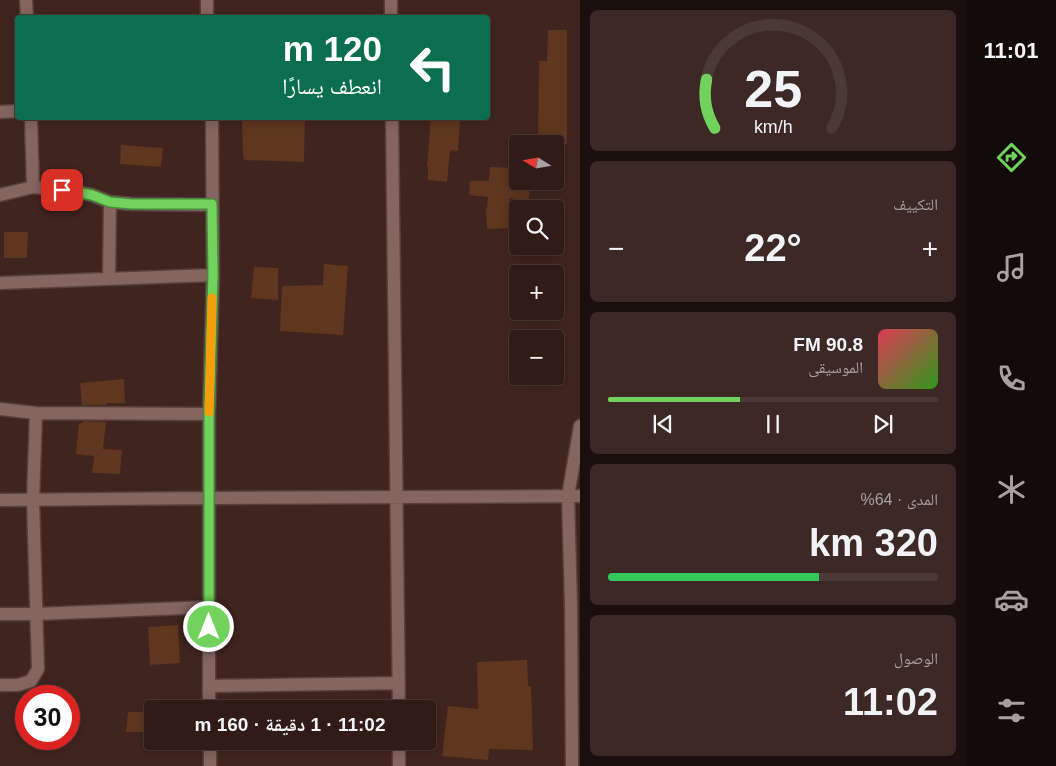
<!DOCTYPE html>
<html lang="ar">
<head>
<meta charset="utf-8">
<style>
  :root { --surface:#301b17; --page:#3c2824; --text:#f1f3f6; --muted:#a8a1a1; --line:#4b3936; --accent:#71d35e }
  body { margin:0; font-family:Arial,"Noto Naskh Arabic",sans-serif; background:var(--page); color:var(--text); direction:rtl; height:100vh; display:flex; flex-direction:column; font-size:19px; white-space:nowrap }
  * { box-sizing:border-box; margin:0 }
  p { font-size:16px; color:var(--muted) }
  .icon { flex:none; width:28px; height:28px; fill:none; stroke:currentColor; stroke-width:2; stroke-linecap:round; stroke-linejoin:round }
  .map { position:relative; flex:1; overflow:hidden; direction:ltr }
  .side { display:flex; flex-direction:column; gap:10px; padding:10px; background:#1a0f0d; width:386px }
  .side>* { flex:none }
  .guide { position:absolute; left:15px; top:15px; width:475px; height:105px; border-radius:5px; box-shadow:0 2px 12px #0003,0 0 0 1px var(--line); direction:rtl; background:#0b6e4f; color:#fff; overflow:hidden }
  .needle { width:32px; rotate:281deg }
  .tools { position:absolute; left:509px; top:135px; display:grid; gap:10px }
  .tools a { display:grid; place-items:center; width:55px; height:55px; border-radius:5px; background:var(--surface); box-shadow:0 2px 12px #0003,0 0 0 1px var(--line); font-size:25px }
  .speed { position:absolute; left:15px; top:685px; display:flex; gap:10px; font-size:25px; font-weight:700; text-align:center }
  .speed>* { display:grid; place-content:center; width:65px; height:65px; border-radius:50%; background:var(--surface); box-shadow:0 2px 12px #0003,0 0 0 1px var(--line); line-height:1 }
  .speed .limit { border:8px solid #d22; background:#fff; color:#111 }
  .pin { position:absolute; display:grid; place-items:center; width:42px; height:42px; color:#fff; margin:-21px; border-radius:10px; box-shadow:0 2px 8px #0006 }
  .me { position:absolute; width:55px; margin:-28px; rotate:0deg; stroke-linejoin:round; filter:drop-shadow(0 0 4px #0008) }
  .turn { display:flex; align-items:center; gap:18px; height:105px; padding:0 25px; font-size:22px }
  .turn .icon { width:65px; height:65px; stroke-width:2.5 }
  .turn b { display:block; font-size:35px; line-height:42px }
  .big { font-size:38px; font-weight:700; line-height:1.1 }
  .side .card { flex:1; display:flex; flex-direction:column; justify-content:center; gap:8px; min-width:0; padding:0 18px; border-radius:8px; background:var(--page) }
  .side .dial { align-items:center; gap:0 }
  .dial svg { height:130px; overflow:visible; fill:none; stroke:var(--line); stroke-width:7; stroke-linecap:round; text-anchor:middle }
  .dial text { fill:var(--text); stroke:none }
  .song { display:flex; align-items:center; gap:15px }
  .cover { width:60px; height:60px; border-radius:8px; background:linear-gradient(135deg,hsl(350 70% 55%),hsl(110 70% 35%)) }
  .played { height:5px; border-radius:2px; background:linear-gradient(90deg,var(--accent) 40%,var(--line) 40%) }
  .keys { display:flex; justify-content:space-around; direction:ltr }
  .heat { display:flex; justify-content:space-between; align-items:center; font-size:28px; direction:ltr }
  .charge { height:8px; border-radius:4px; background:linear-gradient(90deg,#34c759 64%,var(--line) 0) }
  .trip { position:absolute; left:144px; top:700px; width:292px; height:50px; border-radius:5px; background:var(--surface); box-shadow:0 2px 12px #0003,0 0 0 1px var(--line); font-weight:700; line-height:50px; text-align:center; direction:rtl }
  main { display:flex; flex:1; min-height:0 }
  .tab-bar { display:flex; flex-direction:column; width:90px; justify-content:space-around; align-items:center; background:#130b09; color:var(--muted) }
  .tab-bar .icon { width:35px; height:35px }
  .tab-bar .current { color:var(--accent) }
  .tab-bar b { font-size:22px; color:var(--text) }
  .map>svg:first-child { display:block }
</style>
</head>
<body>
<main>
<nav class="tab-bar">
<b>11:01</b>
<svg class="icon current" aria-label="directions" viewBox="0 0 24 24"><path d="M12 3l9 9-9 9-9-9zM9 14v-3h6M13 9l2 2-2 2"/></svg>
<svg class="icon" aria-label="music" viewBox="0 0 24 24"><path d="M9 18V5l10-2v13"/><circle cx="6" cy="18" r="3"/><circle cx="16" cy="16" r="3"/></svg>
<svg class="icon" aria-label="phone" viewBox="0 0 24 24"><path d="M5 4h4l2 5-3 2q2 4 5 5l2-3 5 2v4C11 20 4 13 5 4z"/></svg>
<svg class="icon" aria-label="climate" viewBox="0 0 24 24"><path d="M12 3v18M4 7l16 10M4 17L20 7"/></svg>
<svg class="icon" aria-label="car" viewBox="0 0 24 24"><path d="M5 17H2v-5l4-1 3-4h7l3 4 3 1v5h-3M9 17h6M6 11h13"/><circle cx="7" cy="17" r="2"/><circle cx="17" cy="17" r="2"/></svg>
<svg class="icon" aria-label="filters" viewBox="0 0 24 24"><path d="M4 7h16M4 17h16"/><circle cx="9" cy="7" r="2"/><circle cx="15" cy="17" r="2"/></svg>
</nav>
<section class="side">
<div class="card dial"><svg viewBox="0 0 100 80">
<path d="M14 69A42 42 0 1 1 86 69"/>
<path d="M14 69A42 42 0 0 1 9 39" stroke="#71d35e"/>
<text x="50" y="56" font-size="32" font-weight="700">25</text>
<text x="50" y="72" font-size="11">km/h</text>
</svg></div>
<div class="card"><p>التكييف</p>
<div class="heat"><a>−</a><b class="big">22°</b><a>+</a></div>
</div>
<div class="card">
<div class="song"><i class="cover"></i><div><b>90.8 FM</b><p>الموسيقى</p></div></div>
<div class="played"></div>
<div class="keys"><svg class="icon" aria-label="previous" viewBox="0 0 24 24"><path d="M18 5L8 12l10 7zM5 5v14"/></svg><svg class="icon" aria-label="pause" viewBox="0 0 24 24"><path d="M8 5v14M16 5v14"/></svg><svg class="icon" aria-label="next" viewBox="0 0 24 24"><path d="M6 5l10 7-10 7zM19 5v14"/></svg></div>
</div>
<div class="card"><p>المدى · 64%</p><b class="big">320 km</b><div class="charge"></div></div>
<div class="card"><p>الوصول</p><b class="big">11:02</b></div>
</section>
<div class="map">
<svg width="580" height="766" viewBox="0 0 580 766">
  <rect width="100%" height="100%" fill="#40241f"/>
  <!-- building -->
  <path fill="#5e371e" d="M548,30H567V144H538L539,61H547Z
    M242,118H305L304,162L244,160V157H243Z
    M431,118L460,120L458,151L450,150L447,182L428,180V166H427Z
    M121,145L163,148L161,167L120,164Z
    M490,167L518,168V181H530L529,200L509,198L510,228L487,229L486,208H487L488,197L469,195L470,181H489Z
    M4,232H28L27,258H4Z
    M324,264L348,266L343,335L280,331L282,286L323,285Z
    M254,267L278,268V300L251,298Z
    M124,379L125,403H107V405H82L80,383Z
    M83,421L106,422L103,449L122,450L120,474L92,473L94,456L76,454L79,423H83Z
    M178,625L180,663L150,665L148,627Z
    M527,660L528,686H531L533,750L489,749L488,760L442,756L448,706L478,709L477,662Z
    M128,712H152V732H126Z"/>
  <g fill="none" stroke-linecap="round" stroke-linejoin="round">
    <defs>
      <path id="minor" d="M26,0L27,18
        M207,0V18
        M391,0V18
        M0,112L18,111
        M392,118L399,709
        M33,187L77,192L92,195L110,202L132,204L212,205
        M0,195L33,187L31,118
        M109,279L110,202
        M0,283L213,275
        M0,409L36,413L209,414
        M0,500L210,498L580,496
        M0,614H36L209,607
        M0,685H18L31,681L38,669L33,500L36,413
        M209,686L399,683
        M209,709V414L213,275L212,118
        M210,741V766
        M399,741V766
        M572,766L571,605L568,496L580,426"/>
    </defs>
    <!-- minor casing -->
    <use href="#minor" stroke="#57403c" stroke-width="15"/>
    <!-- minor -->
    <use href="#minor" stroke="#85655f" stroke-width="12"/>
  </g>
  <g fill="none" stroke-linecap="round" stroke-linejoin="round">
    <defs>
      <path id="route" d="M62,190L77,192L92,195L110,202L132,204H212L213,275L209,414V627"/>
    </defs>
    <!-- route casing -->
    <use href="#route" stroke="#49893d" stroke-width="12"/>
    <!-- route -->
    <use href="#route" stroke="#71d35e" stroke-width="9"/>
    <!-- slow -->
    <path stroke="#f59e0b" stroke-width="9" d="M209,412L212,298"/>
  </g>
</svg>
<div class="tools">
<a><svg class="needle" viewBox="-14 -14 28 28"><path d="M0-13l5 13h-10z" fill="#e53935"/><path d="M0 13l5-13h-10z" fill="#a8a1a1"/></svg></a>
<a><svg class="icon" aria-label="search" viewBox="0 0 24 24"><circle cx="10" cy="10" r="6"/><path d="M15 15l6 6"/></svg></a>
<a>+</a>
<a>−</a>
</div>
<div class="speed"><div class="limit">30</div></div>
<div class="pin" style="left:62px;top:190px;background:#d93025"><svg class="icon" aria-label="arrive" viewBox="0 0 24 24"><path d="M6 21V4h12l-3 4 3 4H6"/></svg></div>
<svg class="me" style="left:209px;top:627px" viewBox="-20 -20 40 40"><circle r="17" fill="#71d35e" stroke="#fff" stroke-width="3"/><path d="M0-11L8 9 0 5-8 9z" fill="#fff"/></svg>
<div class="trip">11:02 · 1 دقيقة · 160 m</div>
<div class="guide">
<div class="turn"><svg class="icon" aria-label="left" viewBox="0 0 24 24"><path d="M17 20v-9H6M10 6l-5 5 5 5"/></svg><div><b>120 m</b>انعطف يسارًا</div></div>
</div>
</div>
</main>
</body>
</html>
